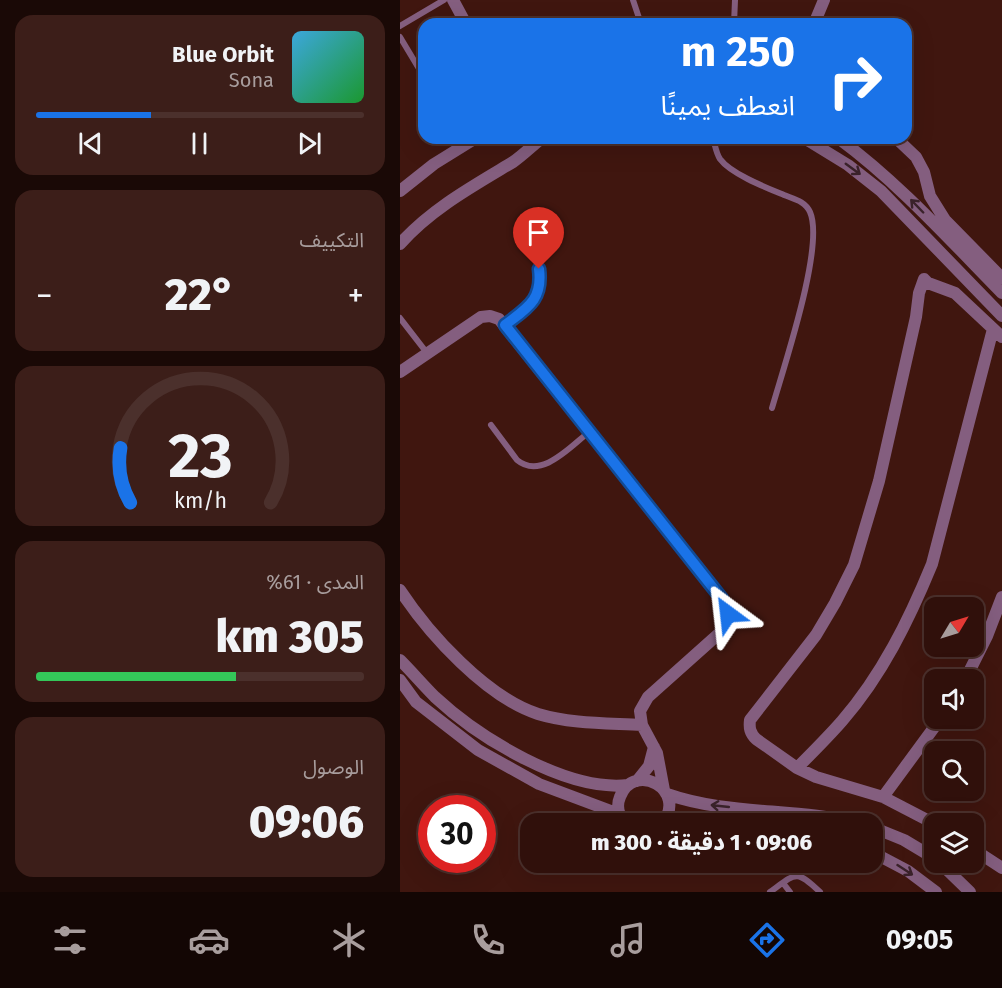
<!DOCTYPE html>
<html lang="ar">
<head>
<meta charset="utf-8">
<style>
  :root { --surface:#30100b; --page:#3c1e19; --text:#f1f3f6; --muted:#a89d9d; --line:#4b302c; --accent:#1a73e8 }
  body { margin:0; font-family:"Fira Sans","Noto Sans Arabic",sans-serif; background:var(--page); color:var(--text); direction:rtl; height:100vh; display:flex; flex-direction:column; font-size:22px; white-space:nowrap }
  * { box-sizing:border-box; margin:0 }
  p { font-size:20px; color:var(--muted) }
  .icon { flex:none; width:33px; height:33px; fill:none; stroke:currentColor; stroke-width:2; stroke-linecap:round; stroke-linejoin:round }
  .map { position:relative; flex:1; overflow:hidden; direction:ltr }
  .drawer { display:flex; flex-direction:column; gap:15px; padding:15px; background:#1a0906; width:400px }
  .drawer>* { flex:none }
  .banner { position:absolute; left:18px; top:18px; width:494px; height:126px; border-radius:18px; box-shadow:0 6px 24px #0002,0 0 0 2px var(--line); direction:rtl; background:#1a73e8; color:#fff; overflow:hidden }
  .needle { width:39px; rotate:52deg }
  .tools { position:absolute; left:524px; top:597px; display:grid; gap:12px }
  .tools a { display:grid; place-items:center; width:60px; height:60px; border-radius:12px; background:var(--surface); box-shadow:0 6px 24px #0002,0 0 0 2px var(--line); font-size:30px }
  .speed { position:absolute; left:18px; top:795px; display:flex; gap:12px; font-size:30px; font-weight:700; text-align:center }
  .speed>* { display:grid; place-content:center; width:78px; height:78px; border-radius:50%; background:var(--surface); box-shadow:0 6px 24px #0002,0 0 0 2px var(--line); line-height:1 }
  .speed .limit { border:9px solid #d22; background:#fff; color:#111 }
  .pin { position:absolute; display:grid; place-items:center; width:51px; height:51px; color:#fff; margin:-62px -26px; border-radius:50% 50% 50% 0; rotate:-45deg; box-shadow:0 0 6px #0007 }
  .pin .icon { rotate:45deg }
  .me { position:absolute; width:66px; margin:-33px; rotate:330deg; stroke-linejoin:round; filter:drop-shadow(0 0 4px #0008) }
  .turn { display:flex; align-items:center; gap:21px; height:126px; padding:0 18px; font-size:27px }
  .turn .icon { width:78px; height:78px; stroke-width:2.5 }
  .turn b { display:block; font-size:42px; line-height:51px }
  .big { font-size:45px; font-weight:800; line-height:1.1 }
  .drawer .widget { flex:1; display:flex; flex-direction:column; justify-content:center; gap:9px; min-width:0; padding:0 21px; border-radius:18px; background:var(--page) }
  .drawer .dial { align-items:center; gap:0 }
  .dial svg { height:156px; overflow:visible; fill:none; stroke:var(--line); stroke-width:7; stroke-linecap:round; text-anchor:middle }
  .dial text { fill:var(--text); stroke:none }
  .song { display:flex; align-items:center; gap:18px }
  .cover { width:72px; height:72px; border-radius:9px; background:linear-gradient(135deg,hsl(200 70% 55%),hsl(130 70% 35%)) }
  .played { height:6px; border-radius:3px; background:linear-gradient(90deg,var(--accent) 35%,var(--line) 35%) }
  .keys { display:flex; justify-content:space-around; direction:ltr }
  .heat { display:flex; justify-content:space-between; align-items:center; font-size:33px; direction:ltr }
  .charge { height:9px; border-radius:4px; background:linear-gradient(90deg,#34c759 61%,var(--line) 0) }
  .trip { position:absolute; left:120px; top:813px; width:363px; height:60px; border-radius:18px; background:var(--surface); box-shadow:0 6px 24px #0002,0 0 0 2px var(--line); font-weight:800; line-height:60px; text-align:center; direction:rtl }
  .menu { display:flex; height:96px; justify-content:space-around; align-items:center; background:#130604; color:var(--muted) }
  .menu .icon { width:42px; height:42px }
  .menu .selected { color:var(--accent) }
  .menu b { font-size:27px; color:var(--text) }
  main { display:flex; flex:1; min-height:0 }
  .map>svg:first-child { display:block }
</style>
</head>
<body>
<main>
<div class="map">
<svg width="602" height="892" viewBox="0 0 602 892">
  <rect width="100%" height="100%" fill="#40160f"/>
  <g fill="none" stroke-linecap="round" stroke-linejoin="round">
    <!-- lane -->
    <path stroke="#845e7f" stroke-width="6" d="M233,0L241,24
      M334,24L335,0
      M0,26L44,0
      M0,37L24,77
      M313,138C315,145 316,153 320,159C331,174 367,188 384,195C394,199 405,201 410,212C425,246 383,369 372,408
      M0,318L27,353
      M105,325C127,308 143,300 139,269
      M91,425L117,460C141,480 170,447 189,432
      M383,883L390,892
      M370,892C396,873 396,869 420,892"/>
    <!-- street -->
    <path stroke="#845e7f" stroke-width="12" d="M53,0L66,24
      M414,24L424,0
      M404,138L448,165L481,191L602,316
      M438,138C499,183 549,239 602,293
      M496,138L516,157L524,172L530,196L545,220L602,278
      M0,191L34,164L76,138
      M0,244C31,209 73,186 113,162C123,155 132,146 142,138
      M0,372L81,317L90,316L99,319L325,603L327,619L323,630L248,697L240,711L242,725L257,753L264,790
      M0,590C29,634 86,697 138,714C171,724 208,723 242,725
      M0,660C12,672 23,685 35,697C79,738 167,792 228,785
      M0,680L16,702L78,750L139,784L219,814
      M565,680L587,636L602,597
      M397,768C412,753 428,737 442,721C482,675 509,620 532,564L593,329
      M237,781L249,766L254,747
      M267,794C329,816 397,807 461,824
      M483,797L541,718
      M263,823L285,821L320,824
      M225,824C219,816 216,806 220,797C234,760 289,790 262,824
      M535,824L483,797L416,777L397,768L356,739C350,733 349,728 350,720L416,635L435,603L454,565L479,481L516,317L519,293L524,279L528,283L555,293L602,337
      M472,827L504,840L534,858
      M573,849L602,868
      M472,852L508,871L536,892
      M539,862L570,892"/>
  </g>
  <!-- one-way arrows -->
  <defs><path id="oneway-shaft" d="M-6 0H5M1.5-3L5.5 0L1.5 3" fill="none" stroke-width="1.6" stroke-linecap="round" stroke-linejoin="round" transform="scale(1.5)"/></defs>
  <g stroke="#3a222a">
    <use href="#oneway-shaft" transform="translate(453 169) rotate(36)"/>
    <use href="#oneway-shaft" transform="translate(517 206) rotate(-134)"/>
    <use href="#oneway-shaft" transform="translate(320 806) rotate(-174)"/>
    <use href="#oneway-shaft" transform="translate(505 870) rotate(33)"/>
  </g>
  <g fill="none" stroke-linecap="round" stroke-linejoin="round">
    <defs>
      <path id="route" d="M139,269C143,300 127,308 105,325L322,599L328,614"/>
    </defs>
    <!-- route casing -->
    <use href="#route" stroke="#114b97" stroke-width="15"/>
    <!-- route -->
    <use href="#route" stroke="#1a73e8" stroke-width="10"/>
  </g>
</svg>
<div class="tools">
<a><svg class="needle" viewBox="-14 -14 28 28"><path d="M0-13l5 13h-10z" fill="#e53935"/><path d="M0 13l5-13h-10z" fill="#a89d9d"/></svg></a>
<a><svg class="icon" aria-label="sound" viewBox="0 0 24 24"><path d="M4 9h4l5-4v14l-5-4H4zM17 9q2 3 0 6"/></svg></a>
<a><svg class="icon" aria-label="search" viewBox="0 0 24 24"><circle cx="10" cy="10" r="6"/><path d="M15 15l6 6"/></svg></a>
<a><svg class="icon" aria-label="layers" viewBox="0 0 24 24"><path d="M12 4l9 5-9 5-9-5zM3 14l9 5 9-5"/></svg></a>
</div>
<div class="speed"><div class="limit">30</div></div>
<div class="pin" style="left:139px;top:269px;background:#d93025"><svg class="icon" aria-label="arrive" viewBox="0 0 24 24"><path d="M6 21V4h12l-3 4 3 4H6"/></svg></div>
<svg class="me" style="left:328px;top:614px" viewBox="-20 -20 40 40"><path d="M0-17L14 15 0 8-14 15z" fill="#1a73e8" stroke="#fff" stroke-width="4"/></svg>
<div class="trip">09:06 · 1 دقيقة · 300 m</div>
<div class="banner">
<div class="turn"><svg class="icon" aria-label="right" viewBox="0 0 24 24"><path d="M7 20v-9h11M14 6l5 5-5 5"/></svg><div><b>250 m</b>انعطف يمينًا</div></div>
</div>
</div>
<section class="drawer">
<div class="widget">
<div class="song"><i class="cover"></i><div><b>Blue Orbit</b><p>Sona</p></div></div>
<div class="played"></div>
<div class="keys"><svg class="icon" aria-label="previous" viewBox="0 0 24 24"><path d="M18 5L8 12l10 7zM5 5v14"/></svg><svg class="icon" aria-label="pause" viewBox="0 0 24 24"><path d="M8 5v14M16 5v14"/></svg><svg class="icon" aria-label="next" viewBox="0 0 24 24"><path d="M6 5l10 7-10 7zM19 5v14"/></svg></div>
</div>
<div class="widget"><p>التكييف</p>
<div class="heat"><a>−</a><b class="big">22°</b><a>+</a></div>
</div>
<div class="widget dial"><svg viewBox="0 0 100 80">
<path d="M14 69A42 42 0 1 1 86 69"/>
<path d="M14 69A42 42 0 0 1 9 41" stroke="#1a73e8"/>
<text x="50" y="56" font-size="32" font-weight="700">23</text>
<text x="50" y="72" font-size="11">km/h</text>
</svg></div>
<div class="widget"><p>المدى · 61%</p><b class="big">305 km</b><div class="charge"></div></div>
<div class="widget"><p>الوصول</p><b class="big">09:06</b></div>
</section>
</main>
<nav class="menu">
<b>09:05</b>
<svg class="icon selected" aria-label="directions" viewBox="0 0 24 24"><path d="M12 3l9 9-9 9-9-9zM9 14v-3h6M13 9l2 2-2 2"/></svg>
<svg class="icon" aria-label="music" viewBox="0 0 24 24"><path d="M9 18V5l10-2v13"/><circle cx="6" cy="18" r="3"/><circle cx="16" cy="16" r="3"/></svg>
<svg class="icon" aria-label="phone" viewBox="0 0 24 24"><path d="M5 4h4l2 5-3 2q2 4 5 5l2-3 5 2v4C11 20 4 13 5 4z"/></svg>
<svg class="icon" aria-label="climate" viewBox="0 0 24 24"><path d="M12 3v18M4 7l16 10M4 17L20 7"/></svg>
<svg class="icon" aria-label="car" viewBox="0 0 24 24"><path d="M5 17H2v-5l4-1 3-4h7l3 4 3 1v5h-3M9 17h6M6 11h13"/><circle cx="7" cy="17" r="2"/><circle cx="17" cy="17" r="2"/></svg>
<svg class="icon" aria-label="filters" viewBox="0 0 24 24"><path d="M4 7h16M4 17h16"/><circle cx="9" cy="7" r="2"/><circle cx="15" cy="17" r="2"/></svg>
</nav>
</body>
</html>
